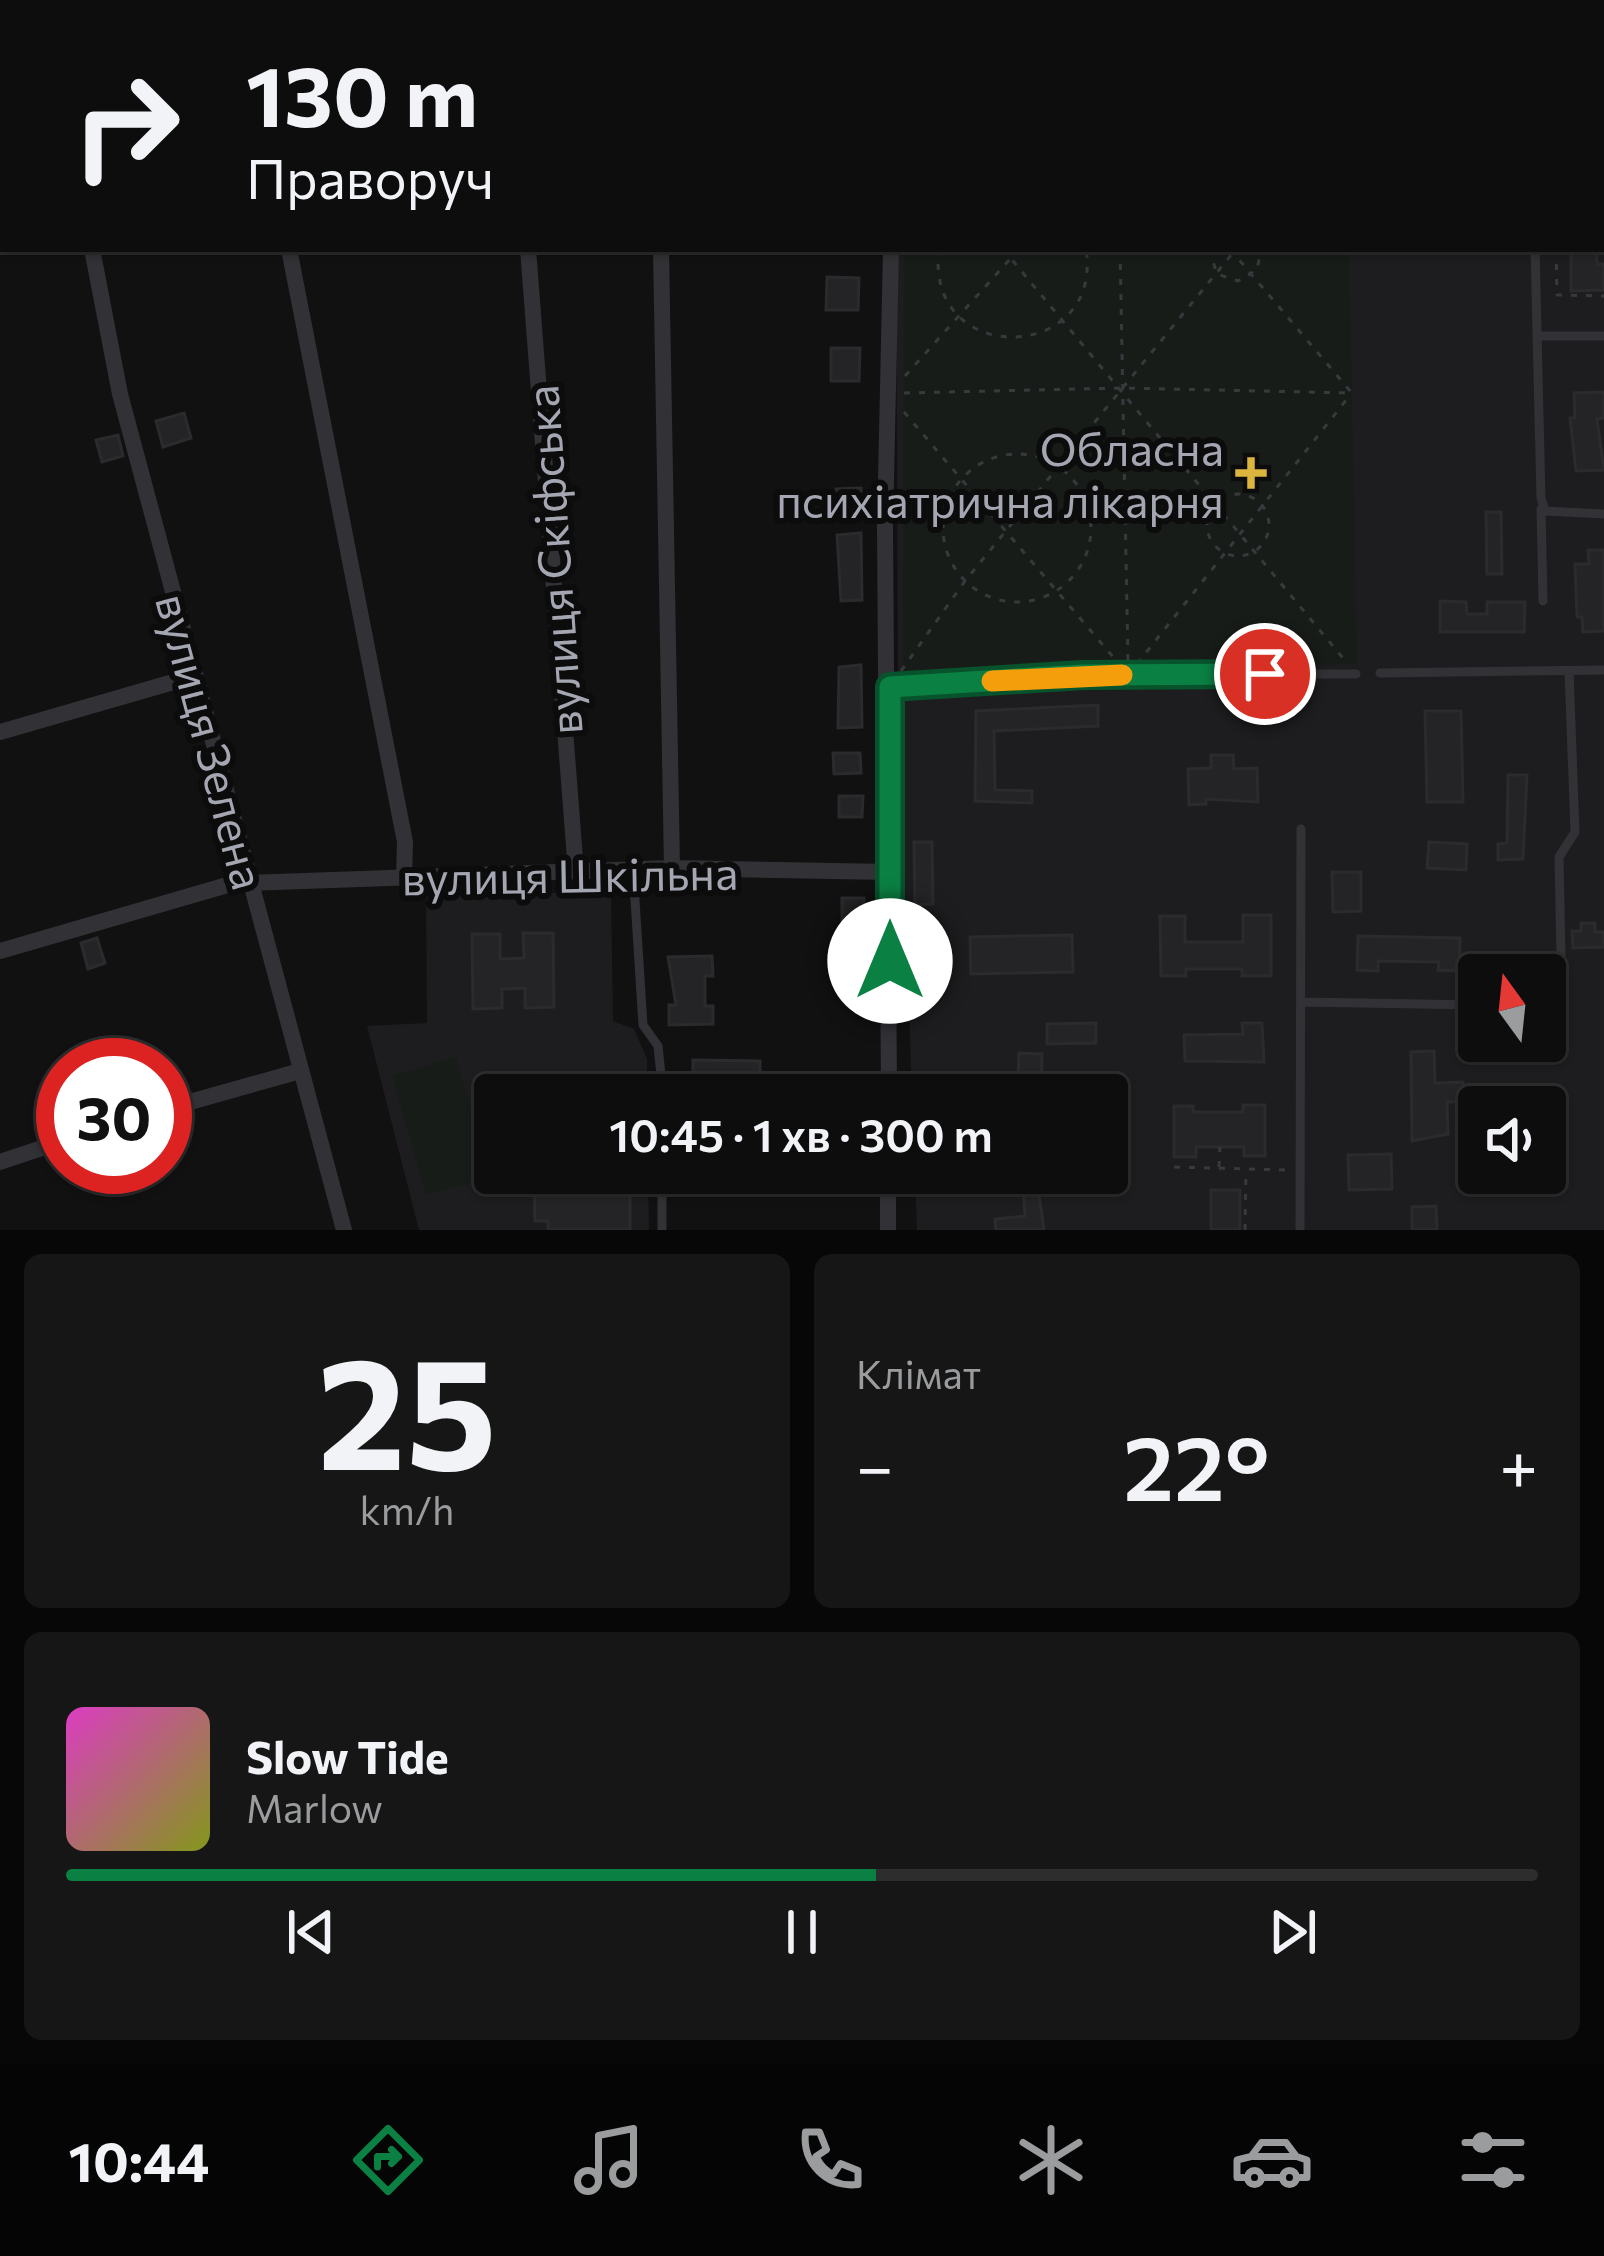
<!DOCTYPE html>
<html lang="uk">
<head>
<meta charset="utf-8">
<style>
  :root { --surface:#0d0d0e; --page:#161617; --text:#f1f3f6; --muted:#9a9c9e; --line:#2d2d2e; --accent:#0b8043 }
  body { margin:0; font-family:Commissioner,sans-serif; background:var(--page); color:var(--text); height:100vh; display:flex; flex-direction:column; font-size:45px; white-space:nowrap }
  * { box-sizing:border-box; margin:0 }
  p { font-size:39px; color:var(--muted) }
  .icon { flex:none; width:66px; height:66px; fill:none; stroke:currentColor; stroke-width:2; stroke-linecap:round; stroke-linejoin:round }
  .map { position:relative; height:1230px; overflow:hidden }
  .side { display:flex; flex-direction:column; gap:24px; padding:24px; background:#070708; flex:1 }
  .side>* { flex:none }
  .top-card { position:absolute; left:0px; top:0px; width:1605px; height:252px; box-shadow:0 3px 9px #0004,0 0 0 3px var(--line); background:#0d0d0e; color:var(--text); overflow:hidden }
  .needle { width:78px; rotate:345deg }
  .buttons { position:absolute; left:1458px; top:954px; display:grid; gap:24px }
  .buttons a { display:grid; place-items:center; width:108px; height:108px; border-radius:12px; background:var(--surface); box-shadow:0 3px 9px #0004,0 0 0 3px var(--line); font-size:60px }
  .speed { position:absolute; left:36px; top:1038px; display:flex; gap:24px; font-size:60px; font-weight:700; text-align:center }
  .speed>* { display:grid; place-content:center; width:156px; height:156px; border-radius:50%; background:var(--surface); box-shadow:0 3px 9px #0004,0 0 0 3px var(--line); line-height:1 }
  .speed .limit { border:18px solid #d22; background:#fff; color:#111 }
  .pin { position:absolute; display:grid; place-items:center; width:102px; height:102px; color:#fff; margin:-51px; border:6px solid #fff; border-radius:50%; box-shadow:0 3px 12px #0007 }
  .me { position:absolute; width:132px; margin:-66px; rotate:0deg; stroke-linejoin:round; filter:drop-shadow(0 0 9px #0008) }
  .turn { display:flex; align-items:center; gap:42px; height:252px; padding:0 48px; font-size:54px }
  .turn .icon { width:156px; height:156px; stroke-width:2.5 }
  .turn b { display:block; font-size:84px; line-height:102px }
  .big { font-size:90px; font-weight:600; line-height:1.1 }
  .side .card { flex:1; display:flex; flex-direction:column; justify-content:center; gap:18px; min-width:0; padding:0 42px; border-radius:18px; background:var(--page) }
  .side .dial { align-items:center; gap:0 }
  .dial b { font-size:156px; line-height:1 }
  .song { display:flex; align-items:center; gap:36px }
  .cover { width:144px; height:144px; border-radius:18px; background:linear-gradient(135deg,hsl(310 70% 55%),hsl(70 70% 35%)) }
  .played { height:12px; border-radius:6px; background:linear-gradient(90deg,var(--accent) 55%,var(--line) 55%) }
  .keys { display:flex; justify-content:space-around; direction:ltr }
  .heat { display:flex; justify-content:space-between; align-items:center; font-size:66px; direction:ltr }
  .side .tiles { flex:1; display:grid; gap:24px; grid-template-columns:1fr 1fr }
  .card:last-child { grid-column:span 2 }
  .trip { position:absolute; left:474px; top:1074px; width:654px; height:120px; border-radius:12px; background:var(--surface); box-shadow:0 3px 9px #0004,0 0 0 3px var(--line); font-weight:600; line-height:120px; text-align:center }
  .tab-bar { display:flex; height:192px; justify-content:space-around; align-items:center; background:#050506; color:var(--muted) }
  .tab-bar .icon { width:84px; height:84px }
  .tab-bar .current { color:var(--accent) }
  .tab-bar b { font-size:54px; color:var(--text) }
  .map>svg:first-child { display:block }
</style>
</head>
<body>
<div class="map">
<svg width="1604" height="1230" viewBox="0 0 1604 1230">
  <rect width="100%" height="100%" fill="#111112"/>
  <!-- built -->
  <path fill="#1d1d1f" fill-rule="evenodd" d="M789,0H1604V1230H917L915,1173H1107V1095H912L898,696L896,249H1602V3ZM1479,975H1545V1041H1479ZM1479,1107H1545V1173H1479Z
    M611,892L613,1021L634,1029L647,1059V1095H495V1173H648L649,1230H419L367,1026L427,1023L426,895Z"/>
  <!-- green -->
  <path fill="#181c19" d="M904,249H1349L1357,664L903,673Z
    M456,1057L490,1177L426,1195L392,1076Z"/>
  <!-- building -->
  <path fill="#242426" stroke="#2b2b2e" stroke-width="3" d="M1571,249H1597V264H1604V290L1571,291Z
    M827,277L859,278L858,310H826Z
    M831,348H860L859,381H831Z
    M1604,392V418L1597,419L1604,470L1576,471L1570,418H1575L1574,393Z
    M184,413L191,438L163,447L156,421Z
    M118,435L123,456L102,462L96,440Z
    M861,488V508L836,509V489Z
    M1486,512H1501L1502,574H1487Z
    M861,533L862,600L841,601L837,535Z
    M1588,550H1604V631L1583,632L1582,617H1577L1575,564H1589Z
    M1440,601L1466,602L1467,614H1487V602H1525L1524,632H1440Z
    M861,665L862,727L838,728L839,667Z
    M1098,705V726L994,731L995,790L1032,791V803L975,801L976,711Z
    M1425,711H1461L1463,802H1427Z
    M833,753H860L861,773L834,774Z
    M1211,755H1233L1234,769L1257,768L1258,802L1206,799V804L1189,805L1188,769L1211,768Z
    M1508,775H1527L1523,859L1498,860V844L1507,843Z
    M839,796H863L862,817H839Z
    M914,842H932L933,904L915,905Z
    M1429,842L1467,844L1466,870L1427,868Z
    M1332,872H1361V911L1333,912Z
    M842,898H864L863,933L842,932Z
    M1243,915H1271V976H1242V969H1186V976H1161L1160,916H1185V942H1243Z
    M1581,923H1595V932H1604V947L1573,948L1572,931H1581Z
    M523,933H553L554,1007L525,1008V988L502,989V1008L473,1009L472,934H500V959L524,958Z
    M1072,935L1073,972L971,974L970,937Z
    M1358,936L1460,938L1459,971L1438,970L1439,962L1378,961V971L1357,970Z
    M97,938L105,963L88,969L81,943Z
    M712,956L713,976H705V1006H713V1024L669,1025V1005H676L668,957Z
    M1096,1023V1043L1047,1044V1024Z
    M1242,1023H1262L1264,1062L1185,1061L1184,1035L1243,1034Z
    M1434,1051L1435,1083L1463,1082V1102H1447L1448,1134L1412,1141L1411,1052Z
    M1019,1053L1042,1054L1041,1095H994V1083H1018Z
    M693,1060L760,1061V1088L693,1087Z
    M1243,1105H1265V1156H1244V1147H1196V1157H1174V1106H1193V1112H1243Z
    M1391,1154L1392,1189L1349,1190L1348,1155Z
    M534,1173H562V1179L630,1173V1230H548V1221H535Z
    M1036,1174L1044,1230H996L995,1219L1025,1216L1023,1186H1014V1175Z
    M1211,1190H1240V1230H1211Z
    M1436,1206L1437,1230H1412V1207Z"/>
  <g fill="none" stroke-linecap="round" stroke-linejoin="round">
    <!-- path -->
    <path stroke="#38393d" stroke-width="3" stroke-dasharray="6 9" stroke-linecap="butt" d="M939,249C924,369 1104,364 1086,249
      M1003,249L1347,663
      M1120,249L1128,661
      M1209,249L1217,274L1238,281L1257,270L1261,249
      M1230,249L1351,392
      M1556,249L1557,295L1604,296
      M905,376L1019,249
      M904,393L1122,388L1352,393
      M904,412L1120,665
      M943 528a74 74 0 1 1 148 0a74 74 0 1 1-148 0Z
      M1207 525a31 31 0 1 1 62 0a31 31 0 1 1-62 0Z
      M1137,664L1351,394
      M901,671L965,581L1236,249
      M1174,1167L1287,1170
      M1219,1167L1220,1147
      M1245,1230L1246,1171"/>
    <!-- lane -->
    <path stroke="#323236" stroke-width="9" d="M1535,249L1541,498L1545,511L1604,514
      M1537,336H1604
      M1541,509L1543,601
      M1380,673L1604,670
      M890,687L1082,675L1356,674
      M633,869L643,1025L658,1046L663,1095
      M1301,1002L1479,1005
      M1545,1006H1562L1559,857L1575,832L1569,671
      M662,1230V1173
      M1300,1230L1301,829"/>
    <!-- street -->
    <path stroke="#323236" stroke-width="16" d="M61,0V3
      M379,0L380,3
      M893,0V3
      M1442,0L1443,3
      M92,249L120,394L344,1230
      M289,249L405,842L404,879
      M528,249L576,872
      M661,249L672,868
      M0,732L194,676
      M249,883L672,868L890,872
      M0,951L248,879
      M889,1095L885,527L891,249
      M165,1109L300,1071
      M0,1162L63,1141
      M888,1230V1173"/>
  </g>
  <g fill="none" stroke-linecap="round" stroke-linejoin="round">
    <defs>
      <path id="route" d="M890,961V687L1082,675L1265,674"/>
    </defs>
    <!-- route casing -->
    <use href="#route" stroke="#07532c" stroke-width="30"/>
    <!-- route -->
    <use href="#route" stroke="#0b8043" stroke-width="21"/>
    <!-- slow -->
    <path stroke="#f59e0b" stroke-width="21" d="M992,681L1122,675"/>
  </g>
  <!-- markers -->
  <path fill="#dcb53e" stroke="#0c0c0d" stroke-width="4.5" d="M1245 455h12v12h12v12h-12v12h-12v-12h-12v-12h12z"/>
  <g text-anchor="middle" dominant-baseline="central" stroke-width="12" stroke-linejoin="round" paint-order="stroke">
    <!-- poi labels -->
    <g font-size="45" fill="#a4a6b1" stroke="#0c0c0d" text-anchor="end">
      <text x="1224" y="447">Обласна<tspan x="1224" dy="52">психіатрична лікарня</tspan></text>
    </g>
    <!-- street labels -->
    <g font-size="45" fill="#a4a6b1" stroke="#0c0c0d">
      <text transform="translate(552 560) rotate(-94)">вулиця Скіфська</text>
      <text transform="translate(212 741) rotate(75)">вулиця Зелена</text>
      <text transform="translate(570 874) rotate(-1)">вулиця Шкільна</text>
    </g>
  </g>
</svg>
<div class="buttons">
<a><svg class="needle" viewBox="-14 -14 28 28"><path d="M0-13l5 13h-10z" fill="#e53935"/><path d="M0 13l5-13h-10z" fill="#9a9c9e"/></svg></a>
<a><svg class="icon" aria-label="sound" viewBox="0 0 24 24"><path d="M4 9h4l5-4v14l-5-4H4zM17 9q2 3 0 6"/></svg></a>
</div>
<div class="speed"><div class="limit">30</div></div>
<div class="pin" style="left:1265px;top:674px;background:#d93025"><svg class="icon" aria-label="arrive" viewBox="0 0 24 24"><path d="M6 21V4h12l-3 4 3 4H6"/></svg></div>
<svg class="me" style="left:890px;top:961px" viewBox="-20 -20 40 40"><circle r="19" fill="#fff"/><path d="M0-13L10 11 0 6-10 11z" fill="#0b8043"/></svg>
<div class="trip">10:45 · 1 хв · 300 m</div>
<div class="top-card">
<div class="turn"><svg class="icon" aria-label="right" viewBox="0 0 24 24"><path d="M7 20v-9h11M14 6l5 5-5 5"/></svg><div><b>130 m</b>Праворуч</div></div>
</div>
</div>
<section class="side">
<div class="tiles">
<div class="card dial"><b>25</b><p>km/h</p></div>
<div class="card"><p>Клімат</p>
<div class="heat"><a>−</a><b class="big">22°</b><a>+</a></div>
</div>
<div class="card">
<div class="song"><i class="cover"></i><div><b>Slow Tide</b><p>Marlow</p></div></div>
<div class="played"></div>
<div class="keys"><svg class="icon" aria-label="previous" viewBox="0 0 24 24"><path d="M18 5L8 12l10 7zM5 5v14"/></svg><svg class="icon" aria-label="pause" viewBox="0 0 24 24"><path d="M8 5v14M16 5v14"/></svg><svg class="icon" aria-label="next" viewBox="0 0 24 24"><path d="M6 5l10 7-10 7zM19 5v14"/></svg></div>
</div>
</div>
</section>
<nav class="tab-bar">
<b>10:44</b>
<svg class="icon current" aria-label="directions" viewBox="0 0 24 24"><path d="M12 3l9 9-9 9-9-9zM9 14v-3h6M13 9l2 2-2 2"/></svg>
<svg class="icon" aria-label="music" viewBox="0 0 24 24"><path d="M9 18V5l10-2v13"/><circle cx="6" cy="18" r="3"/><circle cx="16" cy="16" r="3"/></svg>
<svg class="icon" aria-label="phone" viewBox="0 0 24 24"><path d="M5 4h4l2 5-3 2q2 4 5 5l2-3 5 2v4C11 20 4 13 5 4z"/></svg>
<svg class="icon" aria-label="climate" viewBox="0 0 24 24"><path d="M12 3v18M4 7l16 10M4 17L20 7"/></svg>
<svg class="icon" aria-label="car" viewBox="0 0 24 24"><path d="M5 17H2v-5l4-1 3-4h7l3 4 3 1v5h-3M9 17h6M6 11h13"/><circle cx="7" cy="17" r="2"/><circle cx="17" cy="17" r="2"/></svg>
<svg class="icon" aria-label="filters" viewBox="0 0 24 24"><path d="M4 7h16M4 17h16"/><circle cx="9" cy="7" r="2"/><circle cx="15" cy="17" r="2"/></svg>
</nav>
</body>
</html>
